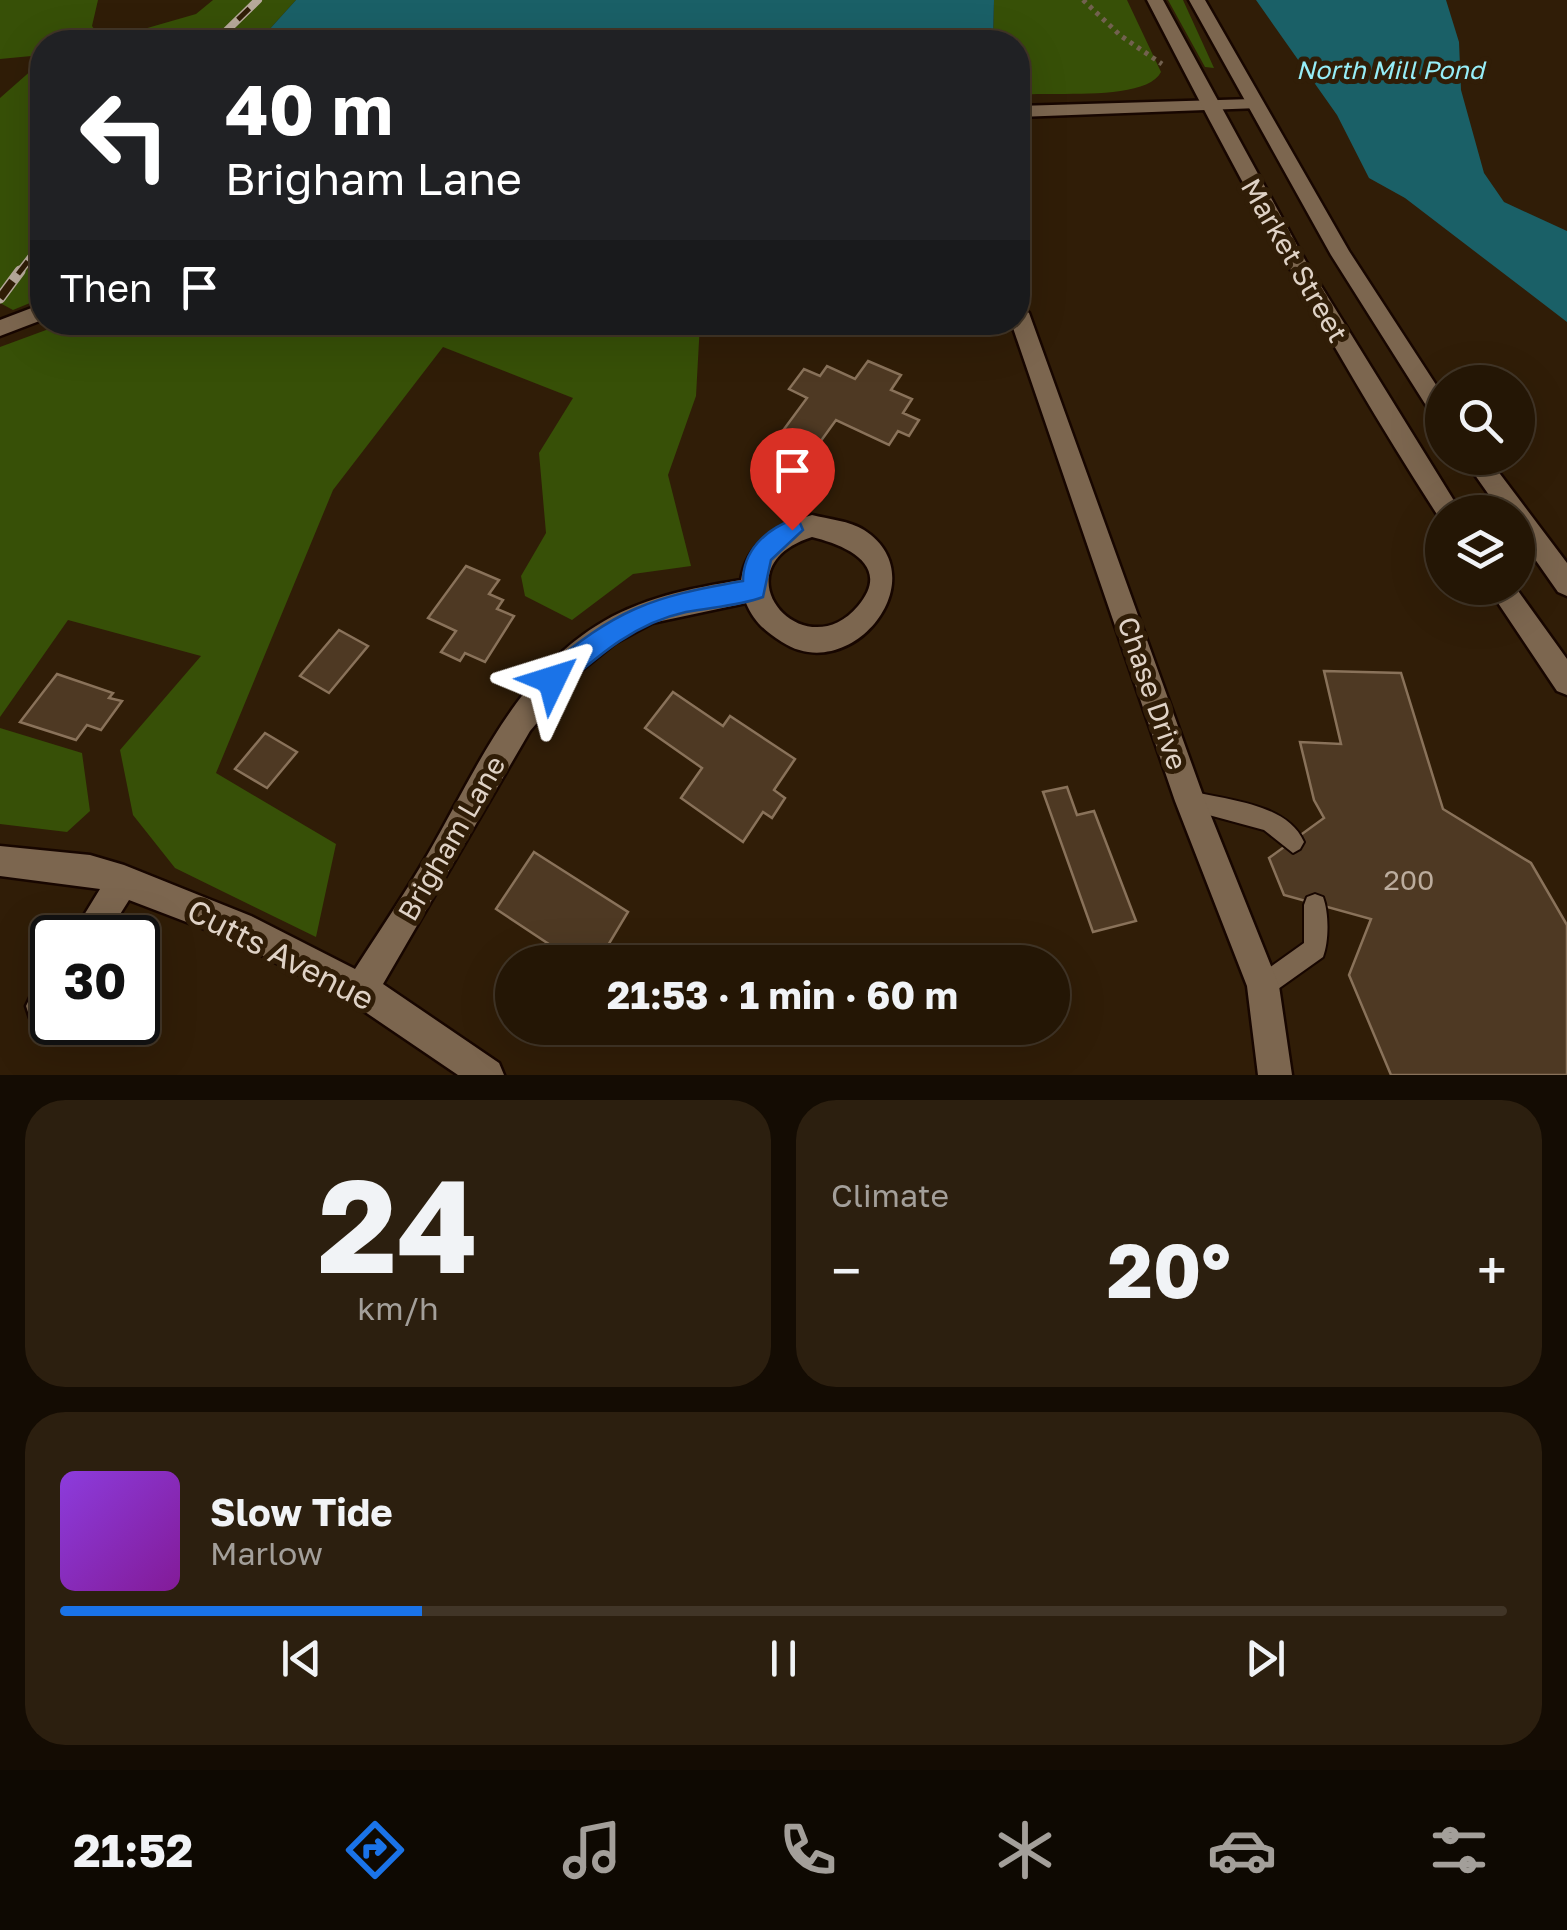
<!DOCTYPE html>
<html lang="en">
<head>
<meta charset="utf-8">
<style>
  :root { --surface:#241605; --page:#2c1f0f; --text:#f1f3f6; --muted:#a39f9a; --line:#413527; --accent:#1a73e8 }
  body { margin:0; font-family:"Golos Text",sans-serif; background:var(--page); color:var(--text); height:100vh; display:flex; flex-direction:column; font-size:38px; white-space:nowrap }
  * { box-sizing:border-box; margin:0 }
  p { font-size:32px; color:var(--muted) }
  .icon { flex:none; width:55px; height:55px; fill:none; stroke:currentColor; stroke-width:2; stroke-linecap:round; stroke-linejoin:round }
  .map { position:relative; height:1075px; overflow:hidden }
  .side { display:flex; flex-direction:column; gap:25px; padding:25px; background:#140c03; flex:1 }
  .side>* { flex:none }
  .banner { position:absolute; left:30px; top:30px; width:1000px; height:305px; border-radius:40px; box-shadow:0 10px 40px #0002,0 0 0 2px var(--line); background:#202124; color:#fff; overflow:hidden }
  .buttons { position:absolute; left:1425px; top:365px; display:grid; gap:20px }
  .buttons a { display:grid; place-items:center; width:110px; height:110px; border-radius:50%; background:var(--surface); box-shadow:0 10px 40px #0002,0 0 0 2px var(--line); font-size:50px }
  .speed { position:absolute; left:30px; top:915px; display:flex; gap:20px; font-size:50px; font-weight:700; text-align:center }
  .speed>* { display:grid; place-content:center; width:130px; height:130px; border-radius:50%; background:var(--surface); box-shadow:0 10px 40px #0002,0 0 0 2px var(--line); line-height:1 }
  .speed .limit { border:5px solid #111; border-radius:15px; background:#fff; color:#111 }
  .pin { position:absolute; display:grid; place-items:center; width:85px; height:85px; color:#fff; margin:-102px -42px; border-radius:50% 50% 50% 0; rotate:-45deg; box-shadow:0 0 10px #0007 }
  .pin .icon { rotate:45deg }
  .me { position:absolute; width:110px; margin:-55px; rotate:49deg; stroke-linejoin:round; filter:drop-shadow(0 0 8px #0008) }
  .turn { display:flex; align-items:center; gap:35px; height:210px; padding:0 30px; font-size:45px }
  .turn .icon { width:130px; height:130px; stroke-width:2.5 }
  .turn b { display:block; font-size:70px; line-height:85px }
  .then { display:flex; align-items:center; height:95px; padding:0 30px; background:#0003; gap:20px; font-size:38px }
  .big { font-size:75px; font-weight:700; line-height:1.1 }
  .side .card { flex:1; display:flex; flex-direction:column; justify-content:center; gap:15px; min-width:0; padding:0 35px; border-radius:40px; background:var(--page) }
  .side .dial { align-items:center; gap:0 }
  .dial b { font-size:130px; line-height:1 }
  .song { display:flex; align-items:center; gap:30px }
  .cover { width:120px; height:120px; border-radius:15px; background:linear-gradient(135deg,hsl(270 70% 55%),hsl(290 70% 35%)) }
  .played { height:10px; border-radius:5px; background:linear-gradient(90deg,var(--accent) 25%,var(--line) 25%) }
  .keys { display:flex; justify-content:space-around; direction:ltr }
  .heat { display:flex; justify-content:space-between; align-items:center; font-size:55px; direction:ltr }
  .side .tiles { flex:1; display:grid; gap:25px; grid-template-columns:1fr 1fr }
  .card:last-child { grid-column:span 2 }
  .trip { position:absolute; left:495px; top:945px; width:575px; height:100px; border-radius:50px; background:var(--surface); box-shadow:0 10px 40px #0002,0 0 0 2px var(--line); font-weight:700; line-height:100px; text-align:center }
  .tab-bar { display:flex; height:160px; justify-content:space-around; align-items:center; background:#0e0902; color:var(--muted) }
  .tab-bar .icon { width:70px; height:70px }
  .tab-bar .on { color:var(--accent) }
  .tab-bar b { font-size:45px; color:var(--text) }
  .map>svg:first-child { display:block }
</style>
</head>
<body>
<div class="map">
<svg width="1567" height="1075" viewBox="0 0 1567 1075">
  <rect width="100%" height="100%" fill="#301d07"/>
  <!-- green -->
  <path fill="#375007" d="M0,0H98L92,26L99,36L123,35L196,14L213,0H296L258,42H42V55L0,59Z
    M994,0H1127L1161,72C1146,102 1050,91 1018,95V42H993Z
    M1168,0H1183L1214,68L1205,67Z
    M42,61V298L13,310L0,303V98Z
    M65,323H700L696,396L668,475L691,566L633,574L572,620L525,596L521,576L546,533L539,453L573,398L443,347L333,490L216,773L336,844L316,937L175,868L133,815L120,750L201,656L68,620L0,717V347Z
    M0,728L82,753L90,811L67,832L0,824Z"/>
  <!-- water -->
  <path fill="#1a6067" d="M296,0H994L993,42H258Z
    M1256,0H1446L1459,42L1461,90L1484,173L1504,202L1567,231V322L1405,198L1369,178L1337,115Z"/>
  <!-- building -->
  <path fill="#4e3923" stroke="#89725a" stroke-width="2.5" d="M868,361L901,375L891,390L912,399L903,413L919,420L909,436L898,431L889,445L836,420L810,456L776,440L807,398L789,389L804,369L820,376L827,366L855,379Z
    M466,566L499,580L489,594L503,600L497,609L514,616L485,662L465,653L460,661L441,652L456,631L428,618Z
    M339,630L368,646L329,693L300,676Z
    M1324,671L1401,673L1443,809L1531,863L1567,925V1075H1391L1349,975L1371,919L1284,895L1269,858L1324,818L1314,800L1300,742L1341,744Z
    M57,674L113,693L109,698L122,701L101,730L87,725L76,740L20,722Z
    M673,692L723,726L730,716L795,759L774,790L785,798L772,818L763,812L743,842L681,798L702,768L645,728Z
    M265,733L297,752L267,788L235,769Z
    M1067,787L1077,815L1094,811L1136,921L1093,932L1043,792Z
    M534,852L628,912L598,962H576L496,909Z"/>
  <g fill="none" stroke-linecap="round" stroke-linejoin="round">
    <defs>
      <path id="service" d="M1190,791C1226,800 1287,803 1304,842L1300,849L1293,853L1264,830L1183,808L1180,801L1183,794Z
        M1315,894L1323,897C1329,913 1329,941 1323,957L1271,994L1263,997L1255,994L1252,986L1255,978L1304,943V905L1307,897Z"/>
      <path id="minor" d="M1253,99L1259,100V108L1018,117V106Z
        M42,304V320L0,336V320Z
        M1018,305L1029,313L1205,801L1279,986L1292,1075H1258L1247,986L1175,801L1011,322H1018Z
        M812,515C828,519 850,521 864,530C938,578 851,687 782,642C765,631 754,622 746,603L652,623L615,643L583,669L530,731L383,984L499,1063L504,1075H458L349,1001L231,939L129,900L105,938H70L100,889L0,876V846L90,855L124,865L251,916L355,969C380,930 406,892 429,852C475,772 515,677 596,626C640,598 691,588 741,580C747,541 778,526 812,515ZM812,537C845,545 893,565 858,606C803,671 715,568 812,537Z
        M52,973V1018L42,1022L30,1018L26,1006L40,977Z"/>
      <path id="secondary" d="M1147,0H1163L1305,260L1461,512H1442L1440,519C1332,352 1238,177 1147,0Z
        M1189,0H1205L1349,251L1442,394V421L1434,418L1331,255Z
        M1463,458H1488L1567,563V596L1558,592L1518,535V512H1501Z
        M1488,588H1516L1567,659V695L1557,691Z"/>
    </defs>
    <!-- service casing -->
    <use href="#service" stroke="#170600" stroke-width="4"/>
    <!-- minor casing -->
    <use href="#minor" stroke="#170600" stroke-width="5"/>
    <!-- secondary casing -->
    <use href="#secondary" stroke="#170600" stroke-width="5"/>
    <!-- path -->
    <path stroke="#72614f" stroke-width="5" stroke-dasharray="4 5" stroke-linecap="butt" d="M1083,0L1121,36L1162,64"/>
    <!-- service -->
    <use href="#service" fill="#7c664f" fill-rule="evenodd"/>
    <!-- minor -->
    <use href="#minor" fill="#7c664f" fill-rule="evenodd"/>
    <!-- secondary -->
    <use href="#secondary" fill="#7c664f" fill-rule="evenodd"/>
    <defs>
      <path id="rail-far1" d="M215,42L258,0
        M18,274L42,243"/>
      <path id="rail" d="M0,298L20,271"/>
    </defs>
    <!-- rail-far1 casing -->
    <use href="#rail-far1" stroke="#b7a99b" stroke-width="8"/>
    <!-- rail casing -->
    <use href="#rail" stroke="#b7a99b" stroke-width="11"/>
    <!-- rail-far1 -->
    <use href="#rail-far1" stroke="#301d07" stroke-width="5" stroke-dasharray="16" stroke-linecap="butt"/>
    <!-- rail -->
    <use href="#rail" stroke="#301d07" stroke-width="8" stroke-dasharray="21" stroke-linecap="butt"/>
  </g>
  <!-- route -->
  <path fill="#1a73e8" stroke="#114b97" stroke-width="2.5" d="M792,520L800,523L803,530L771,560L763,597C739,606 712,607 686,612C635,623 599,655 561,688L552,691L543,688L540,680L543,671C617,609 649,597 743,581C743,551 765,530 792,520Z"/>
  <g text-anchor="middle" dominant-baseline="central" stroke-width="10" stroke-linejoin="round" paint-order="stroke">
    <!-- far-water labels -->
    <g font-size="25" font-style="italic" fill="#96eef8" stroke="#301d07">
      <text x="1390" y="69">North Mill Pond</text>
    </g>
    <!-- street labels -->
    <g font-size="28" fill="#dfd2c6" stroke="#301d07">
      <text transform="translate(1295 260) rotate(60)">Market Street</text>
      <text transform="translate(1153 693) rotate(71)">Chase Drive</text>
      <text transform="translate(451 838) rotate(-60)">Brigham Lane</text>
    </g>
    <!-- near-number labels -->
    <g font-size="28" fill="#bbac9d">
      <text x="1409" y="879">200</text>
    </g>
    <!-- near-street labels -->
    <g font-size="32" fill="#dfd2c6" stroke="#301d07">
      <text transform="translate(281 954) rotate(27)">Cutts Avenue</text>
    </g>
  </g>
</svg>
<div class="buttons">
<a><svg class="icon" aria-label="search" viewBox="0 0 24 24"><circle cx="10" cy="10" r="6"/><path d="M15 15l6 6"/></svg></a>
<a><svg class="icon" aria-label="layers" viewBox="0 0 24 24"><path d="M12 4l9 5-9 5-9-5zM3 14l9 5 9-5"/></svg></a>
</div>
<div class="speed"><div class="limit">30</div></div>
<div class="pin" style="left:792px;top:530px;background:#d93025"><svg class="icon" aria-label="arrive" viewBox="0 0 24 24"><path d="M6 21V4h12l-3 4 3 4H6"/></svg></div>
<svg class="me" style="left:552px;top:680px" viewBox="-20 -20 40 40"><path d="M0-17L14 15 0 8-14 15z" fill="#1a73e8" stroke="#fff" stroke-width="4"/></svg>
<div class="trip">21:53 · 1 min · 60 m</div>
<div class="banner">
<div class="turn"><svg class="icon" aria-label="left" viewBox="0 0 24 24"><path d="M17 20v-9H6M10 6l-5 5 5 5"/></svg><div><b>40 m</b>Brigham Lane</div></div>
<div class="then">Then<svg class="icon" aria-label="arrive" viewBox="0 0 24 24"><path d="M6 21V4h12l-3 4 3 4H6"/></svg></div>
</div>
</div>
<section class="side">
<div class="tiles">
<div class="card dial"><b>24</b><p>km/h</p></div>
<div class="card"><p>Climate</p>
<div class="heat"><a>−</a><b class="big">20°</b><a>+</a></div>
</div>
<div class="card">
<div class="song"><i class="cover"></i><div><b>Slow Tide</b><p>Marlow</p></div></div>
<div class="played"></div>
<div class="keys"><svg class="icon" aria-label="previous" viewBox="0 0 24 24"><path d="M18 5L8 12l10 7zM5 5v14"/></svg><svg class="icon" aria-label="pause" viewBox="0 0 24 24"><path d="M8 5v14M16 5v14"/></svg><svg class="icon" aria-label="next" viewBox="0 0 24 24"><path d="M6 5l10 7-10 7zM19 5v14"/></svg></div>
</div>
</div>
</section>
<nav class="tab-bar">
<b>21:52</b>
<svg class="icon on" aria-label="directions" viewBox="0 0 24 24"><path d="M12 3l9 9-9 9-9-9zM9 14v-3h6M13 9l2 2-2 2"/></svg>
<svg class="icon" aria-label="music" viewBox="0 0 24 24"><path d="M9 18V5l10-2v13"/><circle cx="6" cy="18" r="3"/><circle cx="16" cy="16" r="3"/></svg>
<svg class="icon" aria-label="phone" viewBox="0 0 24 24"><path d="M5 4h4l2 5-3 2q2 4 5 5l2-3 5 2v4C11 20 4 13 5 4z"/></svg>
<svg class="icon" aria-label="climate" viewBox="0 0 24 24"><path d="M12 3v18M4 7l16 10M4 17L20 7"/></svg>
<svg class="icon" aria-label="car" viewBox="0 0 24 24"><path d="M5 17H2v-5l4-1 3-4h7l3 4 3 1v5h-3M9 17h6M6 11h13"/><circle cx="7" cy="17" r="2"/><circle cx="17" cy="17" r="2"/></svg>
<svg class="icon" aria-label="filters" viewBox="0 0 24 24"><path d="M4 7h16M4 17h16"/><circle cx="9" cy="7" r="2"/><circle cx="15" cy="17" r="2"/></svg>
</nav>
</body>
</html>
